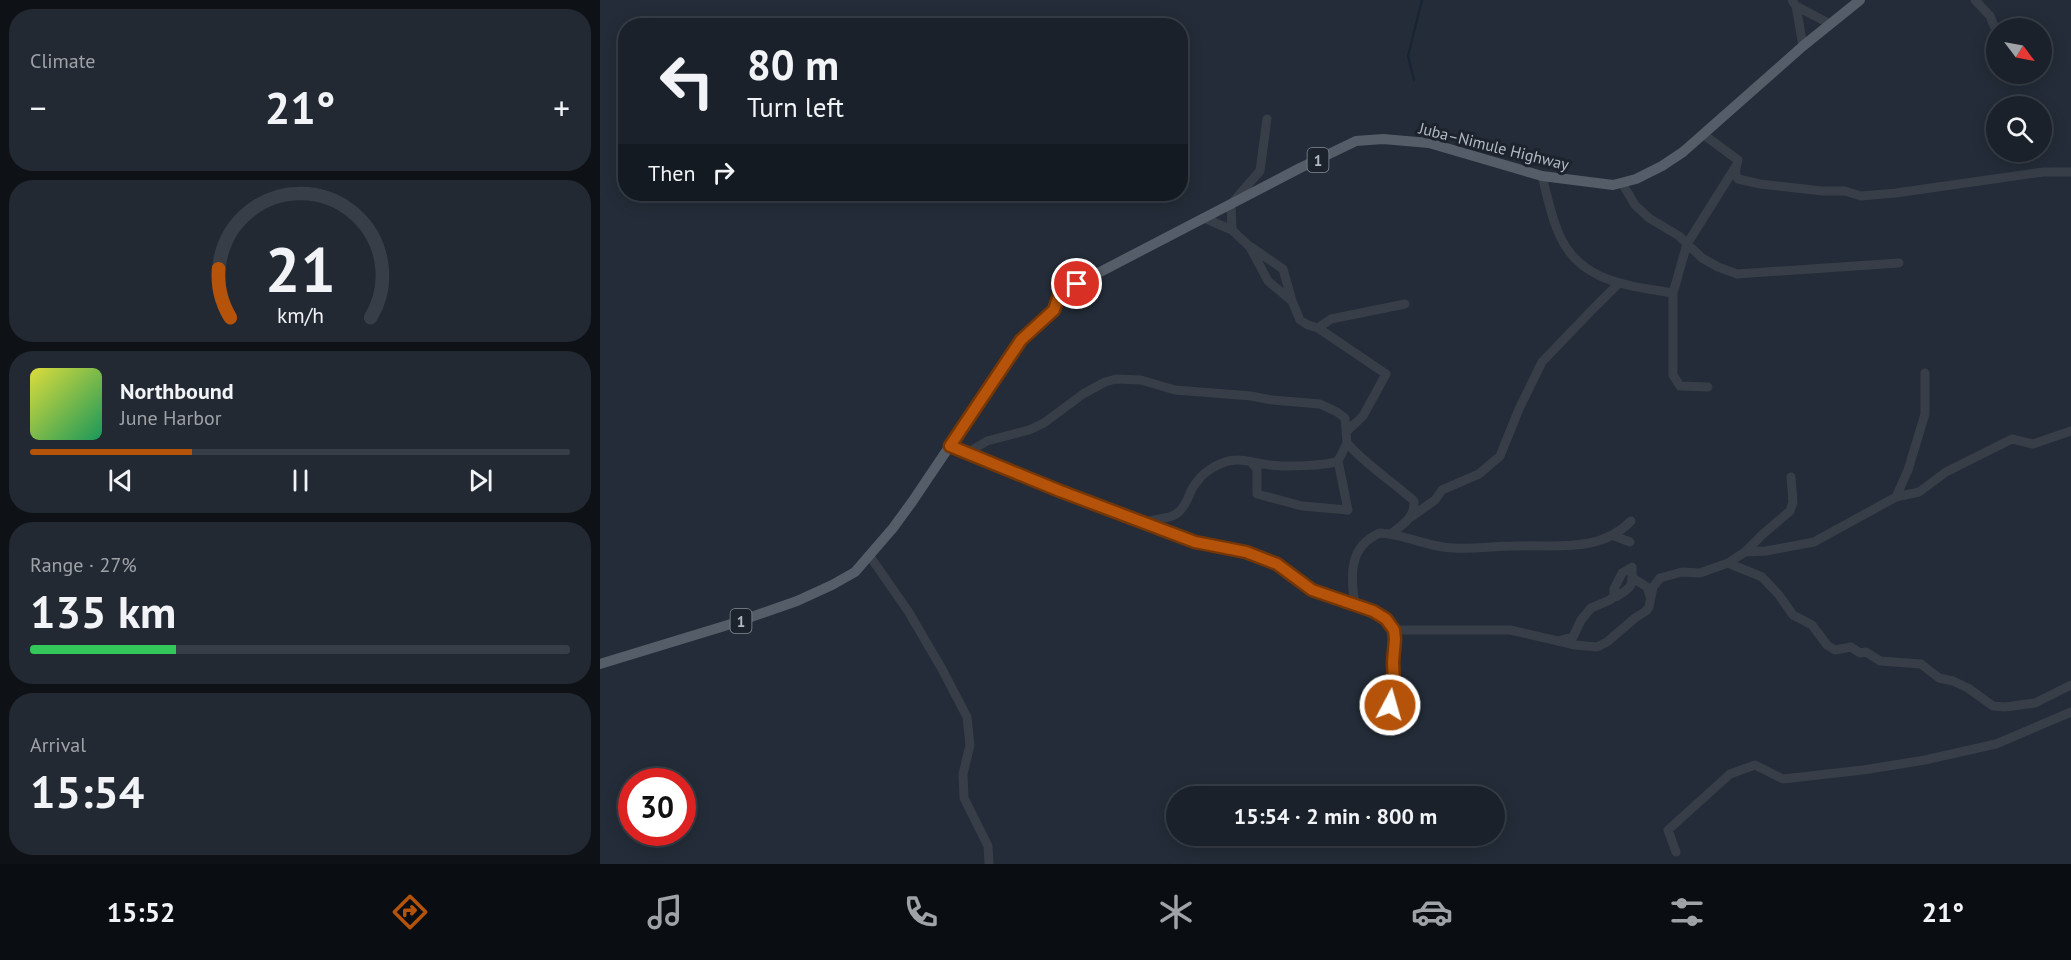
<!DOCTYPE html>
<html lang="en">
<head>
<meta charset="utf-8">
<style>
  :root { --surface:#1a212a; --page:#232932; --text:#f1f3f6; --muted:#9fa3a8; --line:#383e47; --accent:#b45309 }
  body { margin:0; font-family:"PT Sans",sans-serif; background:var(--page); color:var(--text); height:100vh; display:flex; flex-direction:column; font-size:22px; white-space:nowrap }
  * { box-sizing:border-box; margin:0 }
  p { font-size:20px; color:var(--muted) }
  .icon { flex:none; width:33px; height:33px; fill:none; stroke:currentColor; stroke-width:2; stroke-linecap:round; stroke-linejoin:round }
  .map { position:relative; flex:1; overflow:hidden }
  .drawer { display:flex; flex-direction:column; gap:9px; padding:9px; background:#0e1217; width:600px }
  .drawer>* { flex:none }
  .guide { position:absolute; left:18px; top:18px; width:570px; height:183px; border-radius:24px; box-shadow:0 3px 15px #0003,0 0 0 2px var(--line); background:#1a212a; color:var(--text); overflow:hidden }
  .needle { width:39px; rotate:122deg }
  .controls { position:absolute; left:1386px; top:18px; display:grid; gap:12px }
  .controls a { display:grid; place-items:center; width:66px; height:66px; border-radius:50%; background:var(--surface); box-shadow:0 3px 15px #0003,0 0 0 2px var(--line); font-size:30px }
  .speed { position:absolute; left:18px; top:768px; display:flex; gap:12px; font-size:30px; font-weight:700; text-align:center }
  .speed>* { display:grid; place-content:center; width:78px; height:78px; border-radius:50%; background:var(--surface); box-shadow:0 3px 15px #0003,0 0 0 2px var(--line); line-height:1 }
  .speed .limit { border:9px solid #d22; background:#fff; color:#111 }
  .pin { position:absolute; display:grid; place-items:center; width:51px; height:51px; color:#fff; margin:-26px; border:3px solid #fff; border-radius:50%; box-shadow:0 2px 6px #0007 }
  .me { position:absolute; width:66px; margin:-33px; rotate:6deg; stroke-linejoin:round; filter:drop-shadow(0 0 4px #0008) }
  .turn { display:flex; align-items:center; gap:21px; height:126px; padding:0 30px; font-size:27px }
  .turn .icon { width:78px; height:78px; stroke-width:2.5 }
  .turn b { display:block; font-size:42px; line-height:51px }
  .then { display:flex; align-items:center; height:57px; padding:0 30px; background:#0003; gap:12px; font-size:22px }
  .big { font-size:45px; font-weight:600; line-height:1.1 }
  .drawer .card { flex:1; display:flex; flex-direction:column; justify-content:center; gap:9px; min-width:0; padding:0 21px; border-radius:24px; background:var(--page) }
  .drawer .dial { align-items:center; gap:0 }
  .dial svg { height:156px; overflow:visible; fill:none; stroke:var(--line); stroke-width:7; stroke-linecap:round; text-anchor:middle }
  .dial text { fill:var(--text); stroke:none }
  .song { display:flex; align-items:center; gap:18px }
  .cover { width:72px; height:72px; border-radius:9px; background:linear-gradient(135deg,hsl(60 70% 55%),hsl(150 70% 35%)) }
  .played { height:6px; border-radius:3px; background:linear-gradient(90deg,var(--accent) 30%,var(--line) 30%) }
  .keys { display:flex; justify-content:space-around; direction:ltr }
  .heat { display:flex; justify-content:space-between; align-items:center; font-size:33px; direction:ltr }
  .charge { height:9px; border-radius:4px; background:linear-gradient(90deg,#34c759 27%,var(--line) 0) }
  .trip { position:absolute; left:566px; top:786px; width:339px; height:60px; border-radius:30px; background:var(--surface); box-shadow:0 3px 15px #0003,0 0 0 2px var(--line); font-weight:600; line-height:60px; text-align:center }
  .tab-bar { display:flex; height:96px; justify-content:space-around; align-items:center; background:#0a0d11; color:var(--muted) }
  .tab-bar .icon { width:42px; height:42px }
  .tab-bar .active { color:var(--accent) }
  .tab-bar b { font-size:27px; color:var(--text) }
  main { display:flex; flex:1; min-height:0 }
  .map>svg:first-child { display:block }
</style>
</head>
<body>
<main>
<section class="drawer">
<div class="card"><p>Climate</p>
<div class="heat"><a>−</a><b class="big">21°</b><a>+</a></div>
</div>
<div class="card dial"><svg viewBox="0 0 100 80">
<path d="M14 69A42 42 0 1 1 86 69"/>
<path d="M14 69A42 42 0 0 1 8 44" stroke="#b45309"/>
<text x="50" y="56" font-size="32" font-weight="700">21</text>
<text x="50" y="72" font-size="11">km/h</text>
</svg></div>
<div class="card">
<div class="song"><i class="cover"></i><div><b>Northbound</b><p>June Harbor</p></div></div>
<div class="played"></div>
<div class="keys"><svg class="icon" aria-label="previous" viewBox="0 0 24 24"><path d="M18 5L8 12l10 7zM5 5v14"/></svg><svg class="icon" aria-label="pause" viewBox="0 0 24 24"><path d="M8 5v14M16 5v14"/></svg><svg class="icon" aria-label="next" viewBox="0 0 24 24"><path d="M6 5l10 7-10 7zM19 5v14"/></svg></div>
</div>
<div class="card"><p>Range · 27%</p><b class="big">135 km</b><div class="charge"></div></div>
<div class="card"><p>Arrival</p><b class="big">15:54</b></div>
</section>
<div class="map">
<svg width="1471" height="864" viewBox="0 0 1471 864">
  <rect width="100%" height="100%" fill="#232c38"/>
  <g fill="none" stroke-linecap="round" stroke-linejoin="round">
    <!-- stream -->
    <path stroke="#182434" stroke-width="2" d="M814,80L808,56L822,0"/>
    <!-- minor -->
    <path stroke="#373e48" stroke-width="9" d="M1192,0L1196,6L1203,46
      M1375,0L1390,16L1396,31
      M1196,6L1230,24
      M667,119L660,171L631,204L632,230L650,247L668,281L692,301L700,320L708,325L718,328L786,374L763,416L746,432
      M1104,135L1138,160L1135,173L1138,179L1160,184L1222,191H1245L1261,196L1296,193L1443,172H1471
      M942,176C947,195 951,216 959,234C980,283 1028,285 1073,293L1087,244L1136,166
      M1022,183L1035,205L1049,218L1079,236L1102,258L1118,267L1137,274L1299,263
      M604,218L632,230
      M651,247L683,269L692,301
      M1073,293V375L1080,386L1108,387
      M718,328L731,319L805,304
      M747,443C766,465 792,481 814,501C815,518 803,524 791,534
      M350,446L461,491L545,522L595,542L646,552L677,564L712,589L773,611L786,619L794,630H910L975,645L997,647L1007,642L1035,618L1046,611L1049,607L1053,587L1060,578L1082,572L1100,573L1128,563L1145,552L1166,551L1214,542L1296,497L1308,470L1325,414V373
      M367,453L387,441L429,430L444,423L483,394L505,382L516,379L541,380L575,390L651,396L672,400L720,404L737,412L745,418L747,443L738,461
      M1296,497L1319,492L1346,472L1412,439L1433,444L1471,431
      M811,517L835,500L842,490L879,474L900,456L919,409L942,362L992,310L1019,283
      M545,522C554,519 569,519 576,514C584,509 588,499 591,491C598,477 611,467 625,462C639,457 655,463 670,465C685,467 725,466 738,461L748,510L702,506L657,494V469L650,461
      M1014,536L1030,542
      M1145,552L1163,534L1190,511L1193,502L1191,477
      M269,555L308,611L342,669L367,717L370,745L363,774L364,798L388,846L389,864
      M1128,563L1162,577L1179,595L1193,615L1212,625L1227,645L1235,650L1251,647L1260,653L1266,652L1280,661L1321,664L1339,678L1353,681L1368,688L1393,706L1405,707L1435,703L1471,685
      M1033,578L1047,587L1050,596
      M755,604C750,575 749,546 780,533C801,534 822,544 843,547C867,551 889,546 913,546C954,544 999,554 1031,521
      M961,640L973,637L981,620L991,608L1010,600L1014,596V589L1022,573L1032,567C1032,586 1034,586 1016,597L1014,596
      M790,705L794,686V630
      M1076,852L1068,830L1130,774L1155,765L1183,779L1263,770L1325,760L1396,744L1471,712"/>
    <!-- major -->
    <path stroke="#555d68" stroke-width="10" d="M0,664L131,624L197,601L232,585L255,572L293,528L312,502L421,340L454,310L459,295L477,284L700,168L756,141L783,139L829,143L942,176L1013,185L1036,179L1062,166L1083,152L1203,46L1260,0"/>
  </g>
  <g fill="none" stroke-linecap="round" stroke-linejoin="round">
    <defs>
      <path id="route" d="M477,284L459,295L454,310L421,340L350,446L460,491L595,542L646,552L677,564L712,590L773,611L786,619L794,630L795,639L793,662L794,686L790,705"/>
    </defs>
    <!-- route casing -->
    <use href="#route" stroke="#753606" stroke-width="15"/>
    <!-- route -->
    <use href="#route" stroke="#b45309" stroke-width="10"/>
  </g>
  <g text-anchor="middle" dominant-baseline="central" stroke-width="6" stroke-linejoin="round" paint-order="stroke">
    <!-- shield labels -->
    <g fill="#1c232d" stroke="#858c97" stroke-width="1.5">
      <rect x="707.5" y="148" width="21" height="24" rx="4.5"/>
      <rect x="130.5" y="609" width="21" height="24" rx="4.5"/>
    </g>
    <g font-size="15" font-weight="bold" fill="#b2b9c4">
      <text x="718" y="160">1</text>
      <text x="141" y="621">1</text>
    </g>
    <!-- street labels -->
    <g font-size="16" fill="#b2b9c4" stroke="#1c232d">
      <text transform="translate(894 146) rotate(14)">Juba–Nimule Highway</text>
    </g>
  </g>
</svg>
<div class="controls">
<a><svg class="needle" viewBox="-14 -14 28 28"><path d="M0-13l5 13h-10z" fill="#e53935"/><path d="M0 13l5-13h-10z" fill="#9fa3a8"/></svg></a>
<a><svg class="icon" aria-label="search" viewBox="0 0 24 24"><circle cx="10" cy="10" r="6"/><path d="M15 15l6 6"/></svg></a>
</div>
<div class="speed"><div class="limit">30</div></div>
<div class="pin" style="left:477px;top:284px;background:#d93025"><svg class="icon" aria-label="arrive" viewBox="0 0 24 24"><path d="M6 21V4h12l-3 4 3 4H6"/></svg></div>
<svg class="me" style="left:790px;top:705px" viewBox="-20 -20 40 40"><circle r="17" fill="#b45309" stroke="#fff" stroke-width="3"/><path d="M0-11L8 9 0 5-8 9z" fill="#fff"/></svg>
<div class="trip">15:54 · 2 min · 800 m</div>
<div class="guide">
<div class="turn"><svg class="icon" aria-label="left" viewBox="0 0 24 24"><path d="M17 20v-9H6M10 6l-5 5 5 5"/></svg><div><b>80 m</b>Turn left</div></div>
<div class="then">Then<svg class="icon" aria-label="right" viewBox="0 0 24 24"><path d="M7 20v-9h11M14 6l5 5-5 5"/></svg></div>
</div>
</div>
</main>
<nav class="tab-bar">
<b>15:52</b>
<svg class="icon active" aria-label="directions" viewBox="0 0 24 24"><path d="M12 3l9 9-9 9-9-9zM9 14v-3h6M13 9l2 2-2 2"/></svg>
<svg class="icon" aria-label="music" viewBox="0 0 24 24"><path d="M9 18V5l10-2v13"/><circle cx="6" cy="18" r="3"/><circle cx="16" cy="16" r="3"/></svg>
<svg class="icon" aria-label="phone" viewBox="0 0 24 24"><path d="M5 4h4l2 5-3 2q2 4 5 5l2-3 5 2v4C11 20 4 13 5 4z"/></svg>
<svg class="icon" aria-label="climate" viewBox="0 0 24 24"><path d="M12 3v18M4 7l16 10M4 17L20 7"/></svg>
<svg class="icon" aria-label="car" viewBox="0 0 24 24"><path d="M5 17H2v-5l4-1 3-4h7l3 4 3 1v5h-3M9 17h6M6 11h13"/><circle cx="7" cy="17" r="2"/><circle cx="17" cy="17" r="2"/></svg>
<svg class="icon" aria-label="filters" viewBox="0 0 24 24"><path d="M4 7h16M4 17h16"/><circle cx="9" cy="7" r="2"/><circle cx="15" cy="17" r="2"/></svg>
<b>21°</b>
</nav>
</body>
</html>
